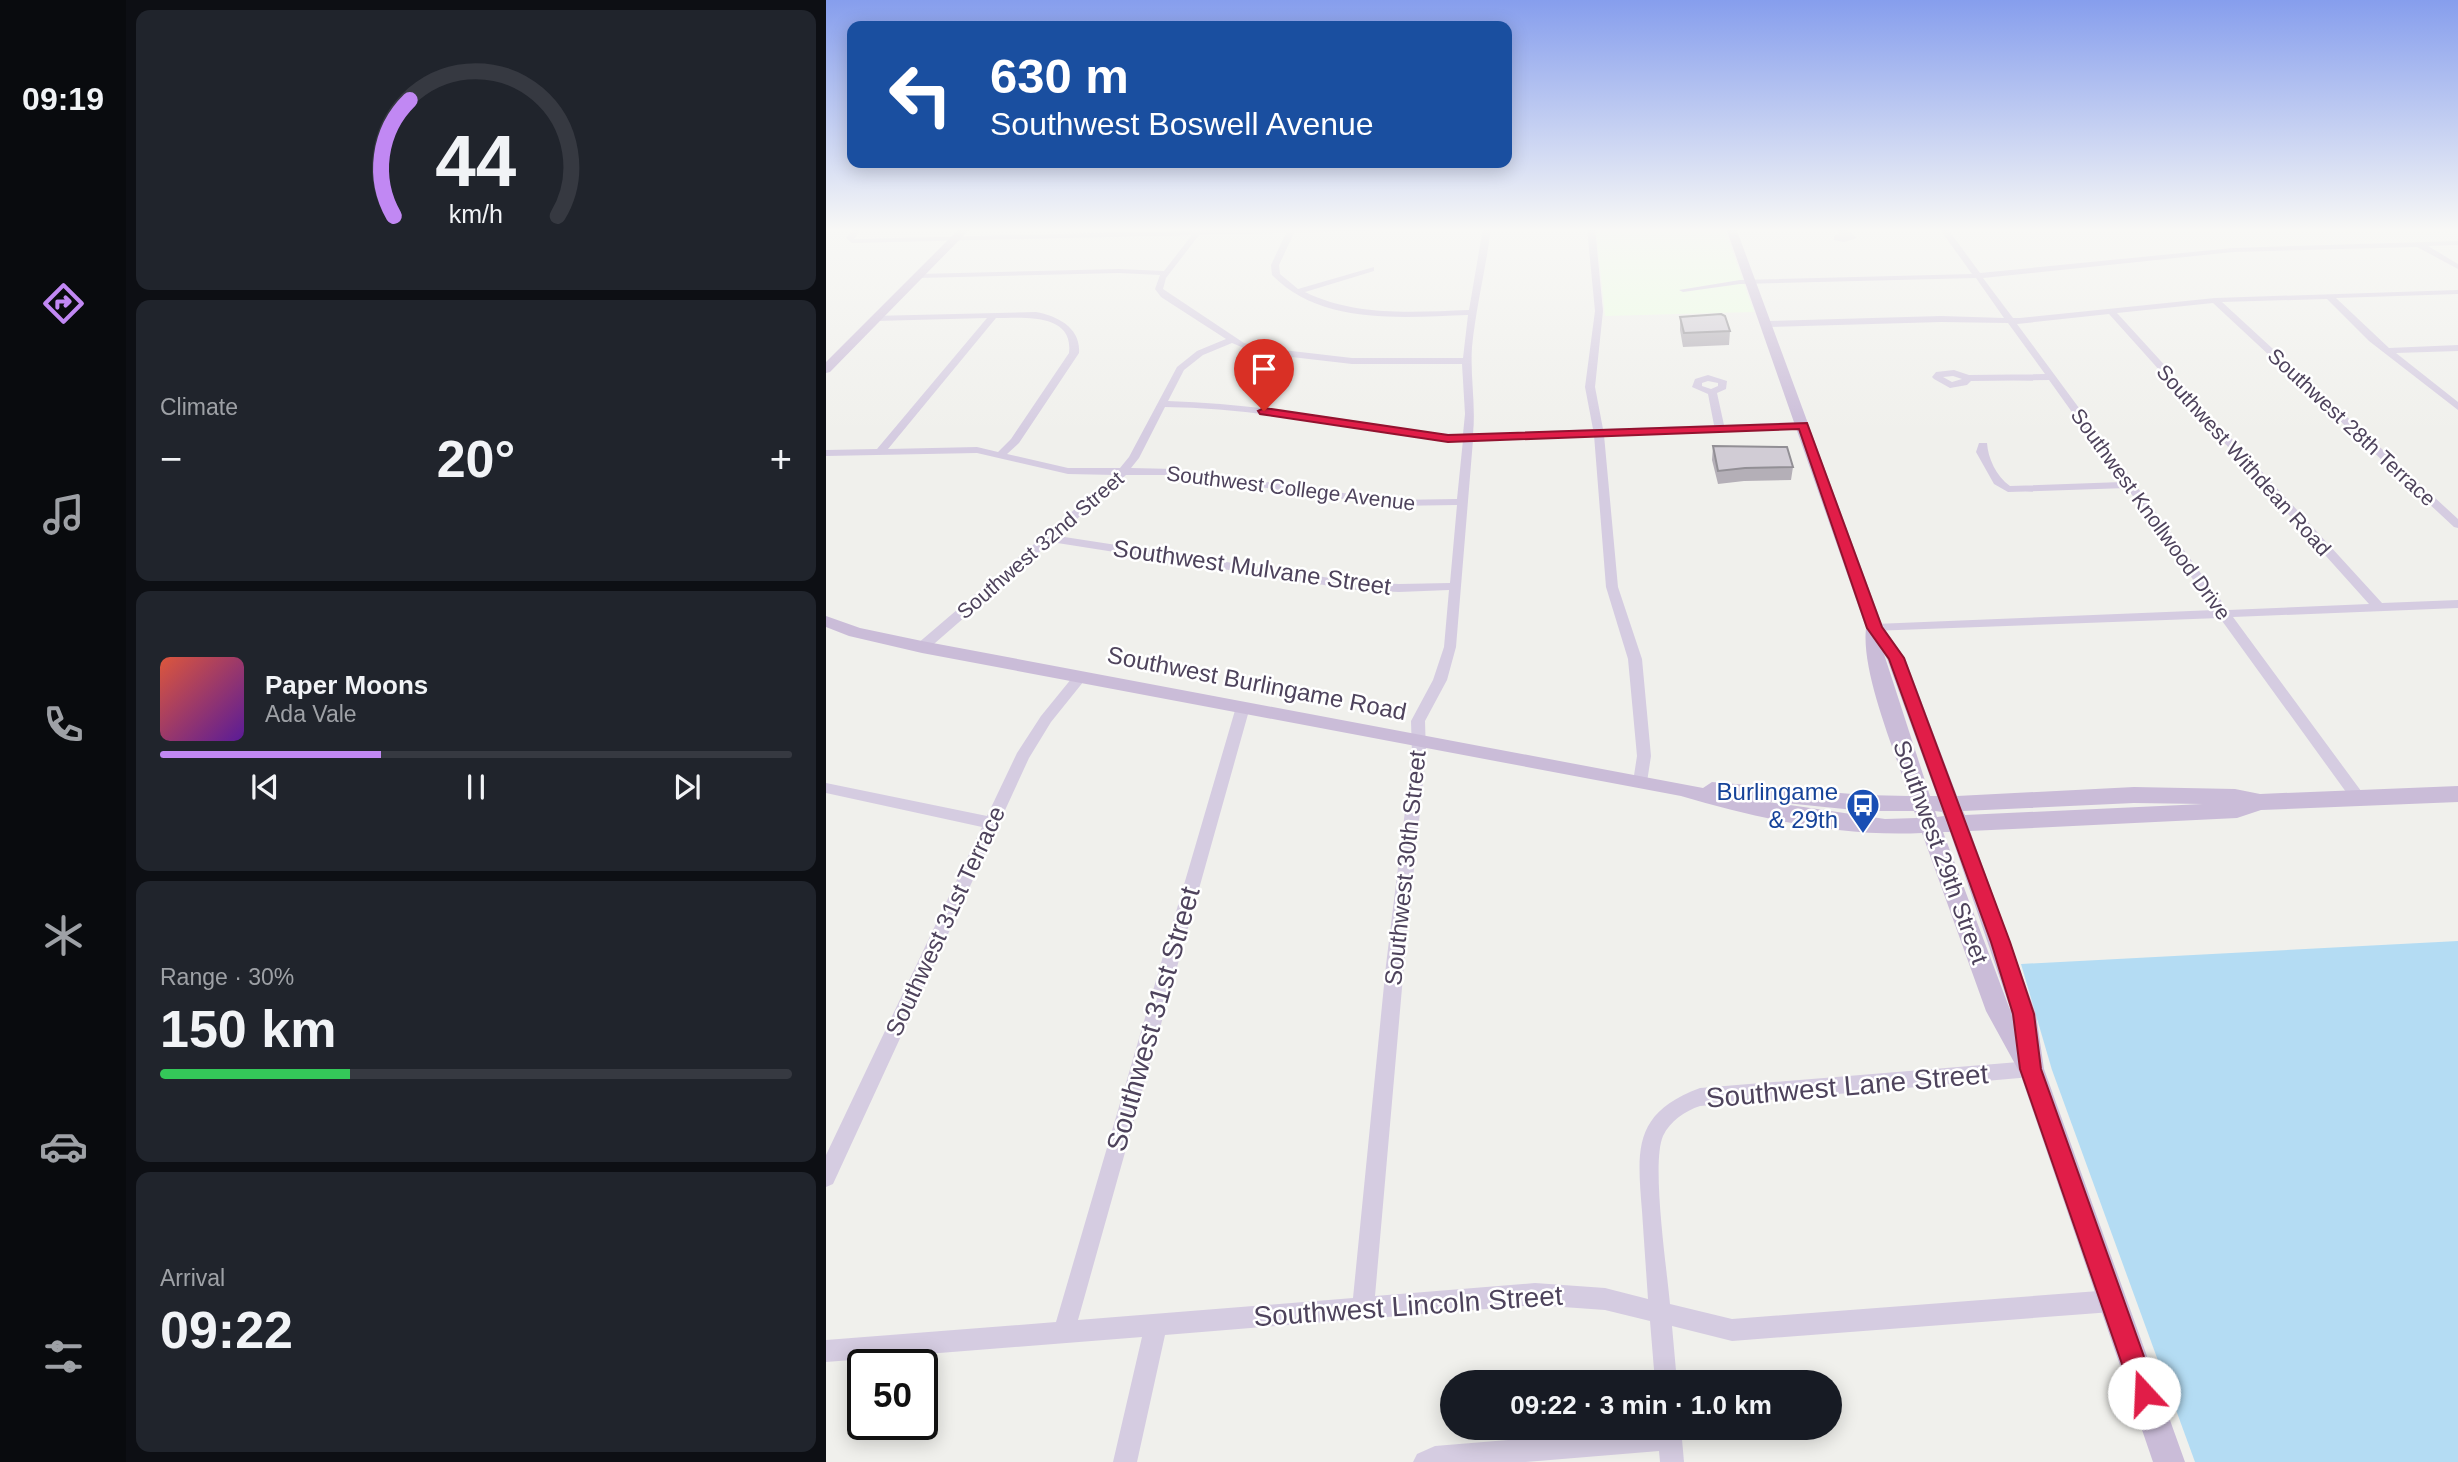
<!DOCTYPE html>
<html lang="en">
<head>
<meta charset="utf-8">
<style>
  :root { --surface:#171b24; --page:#20242c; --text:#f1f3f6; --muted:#9ea1a6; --line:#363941; --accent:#c188f3 }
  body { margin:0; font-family:Arial,sans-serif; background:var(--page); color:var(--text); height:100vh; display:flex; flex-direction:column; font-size:26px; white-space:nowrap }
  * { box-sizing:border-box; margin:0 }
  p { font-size:23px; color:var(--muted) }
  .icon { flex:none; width:38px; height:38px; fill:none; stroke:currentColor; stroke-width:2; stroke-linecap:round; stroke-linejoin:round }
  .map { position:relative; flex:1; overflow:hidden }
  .panel { display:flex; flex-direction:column; gap:10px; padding:10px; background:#0d0f14; width:700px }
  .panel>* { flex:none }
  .banner { position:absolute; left:21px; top:21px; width:665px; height:147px; border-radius:14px; box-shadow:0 4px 18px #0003; background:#1a4fa0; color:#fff; overflow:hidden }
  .speed { position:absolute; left:21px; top:1349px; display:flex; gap:14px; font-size:35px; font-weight:700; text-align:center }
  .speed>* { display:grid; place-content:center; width:91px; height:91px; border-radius:50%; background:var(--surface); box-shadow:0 4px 18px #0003; line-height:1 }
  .speed .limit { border:4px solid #111; border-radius:10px; background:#fff; color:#111 }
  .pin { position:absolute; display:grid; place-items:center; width:60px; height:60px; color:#fff; margin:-72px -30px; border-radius:50% 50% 50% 0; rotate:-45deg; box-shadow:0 0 7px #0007 }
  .pin .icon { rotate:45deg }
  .me { position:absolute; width:77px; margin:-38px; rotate:340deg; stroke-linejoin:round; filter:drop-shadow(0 0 5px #0008) }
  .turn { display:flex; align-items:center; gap:24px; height:147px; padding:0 28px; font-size:32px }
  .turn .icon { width:91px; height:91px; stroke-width:2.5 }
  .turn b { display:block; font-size:49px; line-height:60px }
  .big { font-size:52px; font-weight:700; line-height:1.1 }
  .panel .card { flex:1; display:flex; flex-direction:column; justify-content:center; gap:10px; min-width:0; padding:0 24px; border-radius:14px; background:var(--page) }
  .panel .dial { align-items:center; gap:0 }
  .dial svg { height:182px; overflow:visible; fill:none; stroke:var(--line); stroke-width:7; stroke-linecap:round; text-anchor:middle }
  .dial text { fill:var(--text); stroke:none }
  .song { display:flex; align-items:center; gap:21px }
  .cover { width:84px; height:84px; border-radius:10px; background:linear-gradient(135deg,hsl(10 70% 55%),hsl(270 70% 35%)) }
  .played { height:7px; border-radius:4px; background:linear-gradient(90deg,var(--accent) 35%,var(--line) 35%) }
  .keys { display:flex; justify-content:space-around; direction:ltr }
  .heat { display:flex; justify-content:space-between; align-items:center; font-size:38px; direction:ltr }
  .charge { height:10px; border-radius:5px; background:linear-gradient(90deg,#34c759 30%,var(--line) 0) }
  .trip { position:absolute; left:614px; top:1370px; width:402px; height:70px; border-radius:35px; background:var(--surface); box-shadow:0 4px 18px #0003; font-weight:700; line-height:70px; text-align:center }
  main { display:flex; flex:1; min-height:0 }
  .menu { display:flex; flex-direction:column; width:126px; justify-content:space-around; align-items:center; background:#090b0e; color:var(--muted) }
  .menu .icon { width:49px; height:49px }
  .menu .selected { color:var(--accent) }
  .menu b { font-size:32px; color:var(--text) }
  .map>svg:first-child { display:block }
</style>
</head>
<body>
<main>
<nav class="menu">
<b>09:19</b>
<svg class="icon selected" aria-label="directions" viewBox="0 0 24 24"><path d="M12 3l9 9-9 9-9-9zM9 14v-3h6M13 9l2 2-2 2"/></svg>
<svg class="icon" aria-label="music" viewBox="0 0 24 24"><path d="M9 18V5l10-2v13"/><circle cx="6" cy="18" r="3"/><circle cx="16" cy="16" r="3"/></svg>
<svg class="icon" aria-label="phone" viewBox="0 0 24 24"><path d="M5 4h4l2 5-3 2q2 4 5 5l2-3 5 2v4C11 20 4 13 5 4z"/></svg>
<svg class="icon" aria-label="climate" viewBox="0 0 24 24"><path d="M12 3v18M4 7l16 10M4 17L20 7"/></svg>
<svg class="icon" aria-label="car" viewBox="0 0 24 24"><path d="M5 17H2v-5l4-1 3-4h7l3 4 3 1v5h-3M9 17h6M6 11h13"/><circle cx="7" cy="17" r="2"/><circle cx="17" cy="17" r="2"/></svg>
<svg class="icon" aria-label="filters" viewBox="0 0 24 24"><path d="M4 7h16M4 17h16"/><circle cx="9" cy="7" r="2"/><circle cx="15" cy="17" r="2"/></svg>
</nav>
<section class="panel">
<div class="card dial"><svg viewBox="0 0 100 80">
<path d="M14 69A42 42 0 1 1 86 69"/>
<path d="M14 69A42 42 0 0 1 21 18" stroke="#c188f3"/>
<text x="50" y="56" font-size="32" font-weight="700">44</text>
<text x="50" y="72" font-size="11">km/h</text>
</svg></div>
<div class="card"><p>Climate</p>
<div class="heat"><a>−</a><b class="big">20°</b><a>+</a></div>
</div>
<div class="card">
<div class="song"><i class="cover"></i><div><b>Paper Moons</b><p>Ada Vale</p></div></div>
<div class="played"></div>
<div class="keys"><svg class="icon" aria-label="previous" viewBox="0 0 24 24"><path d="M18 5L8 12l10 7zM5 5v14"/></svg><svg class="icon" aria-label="pause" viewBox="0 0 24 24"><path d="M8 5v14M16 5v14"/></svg><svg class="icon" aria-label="next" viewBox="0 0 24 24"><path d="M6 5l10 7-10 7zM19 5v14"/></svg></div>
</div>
<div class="card"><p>Range · 30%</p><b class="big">150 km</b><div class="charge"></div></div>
<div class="card"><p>Arrival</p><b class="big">09:22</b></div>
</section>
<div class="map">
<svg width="1632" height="1462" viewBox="0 0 1632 1462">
  <rect width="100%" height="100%" fill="#f0f0ec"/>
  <!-- commercial -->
  <path fill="#ebfee2" d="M770,228H898L928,312L779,316Z"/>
  <!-- green -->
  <path fill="#b4dcf3" d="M1632,941V1462H1369L1226,1070L1195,964Z"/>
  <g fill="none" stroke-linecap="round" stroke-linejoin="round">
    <!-- street -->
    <path fill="#d5cce1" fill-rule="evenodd" d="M28,228H36L28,239L469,228H568L564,230L468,233L453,265L454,274L472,289L548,267V271L479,292C530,317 588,312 643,310L657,228H665C660,268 650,307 646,347C644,376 650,405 647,434L767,429L759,387L769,311L761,228H769L777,311L769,387L777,429L888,425L882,394L866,387L869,379L882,375L901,381L900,389L891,393L898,425L977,422L982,425L977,428L778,435L792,587L816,659L825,756L821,782L819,786H809L807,782L811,756L802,659L780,587L768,435L647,440L630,647L621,680L599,721L600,754L578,965L549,1296L709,1283L779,1288L822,1299C820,1270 818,1241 816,1211C811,1149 807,1113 874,1088L1205,1061L1212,1063L1214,1069L1212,1075L1205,1077L874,1106C859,1111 844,1121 837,1136C825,1163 841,1270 844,1304L906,1319L1286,1290L1294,1293L1297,1301L1294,1309L1286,1312L906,1341L846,1326L851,1382H829L824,1321L779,1310L709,1305L339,1335L311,1462H287L316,1337L0,1362V1340L230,1322L410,707L417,702L424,707L252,1320L527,1298L560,965L586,754L585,721L607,680L618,647L623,590L573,592L530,590L225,542L101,650H91L90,647L91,644L289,475L242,474L151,453L0,456V450L51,449L161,318L49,321L46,320V316L210,312C232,316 255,328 253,353L193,443L181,454L242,468H294L303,457L351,367L371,351L400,339L335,297L329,289L334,275L293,273L93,278L89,276L93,274L293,269L338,271L366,235L26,243L20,238ZM460,233L445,265L446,275C496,326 577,317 642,315L637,358H526L431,347L418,343L337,289L340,278L373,235ZM170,318C196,318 248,312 243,353L185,439L172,452L151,447L62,449ZM406,343L430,353L526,364H636L639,414L637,434C608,435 581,428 552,424C482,414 413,403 342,401L358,370L377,355ZM882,381L892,383V386L885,389L876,386V383ZM339,407C411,408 481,420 552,430C581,434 608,441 637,440L631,499L566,500L349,469L305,468L313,458ZM300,475H349L566,506L631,505L624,583L573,584L530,582L232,536Z
      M1010,228H1018L1031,238L1018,242L1008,240V236L1014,233Z
      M1113,228H1121L1154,273L1407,248L1632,241V245L1602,246L1632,264V269L1591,247L1407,252L1157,278L1187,318H1194L1389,298L1632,290V294L1510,298L1563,348L1632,345V351L1570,353L1632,402V410L1543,341L1501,299L1396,302L1632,519V528L1628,527L1387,303L1291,313L1556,603L1632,600V608L1407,617L1538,795L1540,799L1538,803H1528L1394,618L1045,631L1043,628L1049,624L1389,610L1301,488L1182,492L1168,484L1150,452L1153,443H1161C1162,458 1170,476 1184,486L1296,482L1223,380L1145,381L1141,385L1124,388L1108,379L1106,377L1110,372L1128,370L1143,375L1219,374L1182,323L1115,322L941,327L937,324L941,321L1115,316L1178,318L1150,278L914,284L857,292L853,290L914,280L1146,274ZM1283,314L1543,604L1402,610L1191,324ZM1127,376L1136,379L1126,382L1117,377Z
      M255,672L262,676L225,722L203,758L7,1184L0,1187V1155L156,827L0,793V783L161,816L191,753L215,716L250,673Z
      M824,1428H855L858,1462H834L833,1451L700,1462H587L591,1454L609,1446Z"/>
    <!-- secondary -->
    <path fill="#cabcd8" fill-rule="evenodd" d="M134,228H145L4,372L0,373V362Z
      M900,228H910L1057,627L1079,658L1131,796L1308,787L1409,789L1434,794L1632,786V802L1435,810L1411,818L1144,831L1210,1014L1218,1069L1359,1462H1327L1194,1073L1160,1011L1096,833C1015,837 933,819 855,796L96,653L23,636L0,627V616L34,628L96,641L877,788L886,782L1038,795L1083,796C1069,751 1035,673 1040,628ZM1058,654L1061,659L1111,796H1104ZM929,800L1038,811H1088L1091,818L1059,819ZM1308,803L1377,804L1139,815L1137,811ZM1109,811L1116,812L1118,816L1111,817ZM1117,832H1124L1185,1011L1183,1007Z"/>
  </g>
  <!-- wall -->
  <path fill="#b4afb7" d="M854,317L904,331L903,345L857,347L854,330Z
    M887,446L967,467L965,480L918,481L892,484L886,460Z"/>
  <!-- building -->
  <path fill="#d1ccd5" stroke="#928f95" stroke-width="2" d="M895,314L899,316L904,331L858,333L854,317Z
    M887,446L961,447L967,467L919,468L892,471Z"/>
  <!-- sky -->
  <linearGradient id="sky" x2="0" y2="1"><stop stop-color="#869eed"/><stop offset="0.53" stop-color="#f8f8f6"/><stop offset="1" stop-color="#f8f8f6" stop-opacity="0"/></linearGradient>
  <rect width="1632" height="433" fill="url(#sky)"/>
  <!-- route -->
  <path fill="#e11d48" stroke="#92132f" stroke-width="2" d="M438,408L622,435L981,423L1056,627L1078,658L1184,942L1208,1014L1215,1069L1331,1393L1328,1402L1318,1406L1309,1402L1306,1393L1194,1069L1187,1014L1165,942L1063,659L1041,628L973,429L622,442L434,414L432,411Z"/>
  <!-- icons -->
  <defs>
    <symbol id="bus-pin" viewBox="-11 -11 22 30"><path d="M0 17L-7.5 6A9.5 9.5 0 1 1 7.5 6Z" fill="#1a4fb4" stroke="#fff"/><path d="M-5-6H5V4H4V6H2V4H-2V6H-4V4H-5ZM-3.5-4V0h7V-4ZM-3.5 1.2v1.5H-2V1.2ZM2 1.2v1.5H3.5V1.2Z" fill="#fff"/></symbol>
  </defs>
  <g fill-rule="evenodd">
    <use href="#bus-pin" x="1018" y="786" width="38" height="52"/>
  </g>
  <g text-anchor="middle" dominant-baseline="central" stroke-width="5" stroke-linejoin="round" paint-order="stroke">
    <!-- far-street labels -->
    <g font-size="21" fill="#4e435c" stroke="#fff">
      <text transform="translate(1526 427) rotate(43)">Southwest 28th Terrace</text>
      <text transform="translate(1418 460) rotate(48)">Southwest Withdean Road</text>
      <text transform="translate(465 488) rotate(7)">Southwest College Avenue</text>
      <text transform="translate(1325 514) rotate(54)">Southwest Knollwood Drive</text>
      <text transform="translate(214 545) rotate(-41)">Southwest 32nd Street</text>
    </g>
    <!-- street labels -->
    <g font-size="24" fill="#4e435c" stroke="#fff">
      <text transform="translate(426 567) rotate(8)">Southwest Mulvane Street</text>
      <text transform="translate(431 683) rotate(11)">Southwest Burlingame Road</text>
      <text transform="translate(1115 852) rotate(70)">Southwest 29th Street</text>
      <text transform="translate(579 868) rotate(-84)">Southwest 30th Street</text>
      <text transform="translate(119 921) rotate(-65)">Southwest 31st Terrace</text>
    </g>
    <!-- transit labels -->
    <g font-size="24" fill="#164399" stroke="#fff" text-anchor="end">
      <text x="1012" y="791">Burlingame<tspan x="1012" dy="28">&amp; 29th</tspan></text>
    </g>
    <!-- near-street labels -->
    <g font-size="28" fill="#4e435c" stroke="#fff">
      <text transform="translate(327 1019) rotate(-74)">Southwest 31st Street</text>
      <text transform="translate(1021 1086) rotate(-5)">Southwest Lane Street</text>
      <text transform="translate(582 1306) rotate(-4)">Southwest Lincoln Street</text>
    </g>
  </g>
</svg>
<div class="speed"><div class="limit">50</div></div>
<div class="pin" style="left:438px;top:411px;background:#d93025"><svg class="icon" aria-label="arrive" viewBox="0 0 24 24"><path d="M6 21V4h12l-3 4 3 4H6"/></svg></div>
<svg class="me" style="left:1318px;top:1393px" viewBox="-20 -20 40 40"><circle r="19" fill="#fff"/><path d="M0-13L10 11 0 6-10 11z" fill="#e11d48"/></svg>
<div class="trip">09:22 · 3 min · 1.0 km</div>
<div class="banner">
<div class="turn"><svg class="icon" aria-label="left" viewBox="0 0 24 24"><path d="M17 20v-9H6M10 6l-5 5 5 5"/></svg><div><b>630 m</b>Southwest Boswell Avenue</div></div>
</div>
</div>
</main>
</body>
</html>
